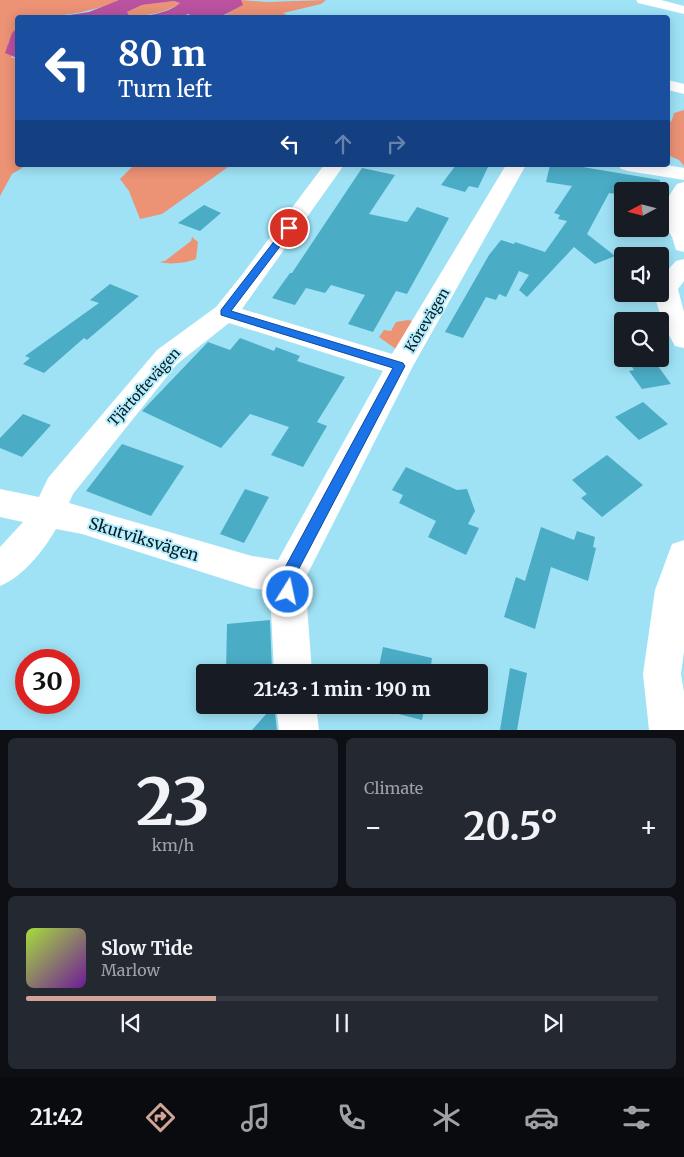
<!DOCTYPE html>
<html lang="en">
<head>
<meta charset="utf-8">
<style>
  :root { --surface:#171b24; --page:#242831; --text:#f1f3f6; --muted:#9ea1a6; --line:#363941; --accent:#d1a495 }
  body { margin:0; font-family:Merriweather,serif; background:var(--page); color:var(--text); height:100vh; display:flex; flex-direction:column; font-size:19px; white-space:nowrap }
  * { box-sizing:border-box; margin:0 }
  p { font-size:16px; color:var(--muted) }
  .icon { flex:none; width:28px; height:28px; fill:none; stroke:currentColor; stroke-width:2; stroke-linecap:round; stroke-linejoin:round }
  .map { position:relative; height:730px; overflow:hidden }
  .panel { display:flex; flex-direction:column; gap:8px; padding:8px; background:#0d0f14; flex:1 }
  .panel>* { flex:none }
  .hud { position:absolute; left:15px; top:15px; width:655px; height:152px; border-radius:5px; box-shadow:0 2px 12px #0003; background:#1a4fa0; color:#fff; overflow:hidden }
  .needle { width:32px; rotate:263deg }
  .fabs { position:absolute; left:614px; top:182px; display:grid; gap:10px }
  .fabs a { display:grid; place-items:center; width:55px; height:55px; border-radius:5px; background:var(--surface); box-shadow:0 2px 12px #0003; font-size:25px }
  .speed { position:absolute; left:15px; top:649px; display:flex; gap:10px; font-size:25px; font-weight:700; text-align:center }
  .speed>* { display:grid; place-content:center; width:65px; height:65px; border-radius:50%; background:var(--surface); box-shadow:0 2px 12px #0003; line-height:1 }
  .speed .limit { border:8px solid #d22; background:#fff; color:#111 }
  .pin { position:absolute; display:grid; place-items:center; width:42px; height:42px; color:#fff; margin:-21px; border:2px solid #fff; border-radius:50%; box-shadow:0 1px 5px #0007 }
  .me { position:absolute; width:55px; margin:-28px; rotate:10deg; stroke-linejoin:round; filter:drop-shadow(0 0 4px #0008) }
  .turn { display:flex; align-items:center; gap:18px; height:105px; padding:0 20px; font-size:22px }
  .turn .icon { width:65px; height:65px; stroke-width:2.5 }
  .turn b { display:block; font-size:35px; line-height:42px }
  .lanes { display:flex; align-items:center; height:48px; padding:0 20px; background:#0003; justify-content:center; gap:25px; direction:ltr }
  .lanes .off { opacity:.35 }
  .big { font-size:38px; font-weight:700; line-height:1.1 }
  .panel .widget { flex:1; display:flex; flex-direction:column; justify-content:center; gap:8px; min-width:0; padding:0 18px; border-radius:8px; background:var(--page) }
  .panel .dial { align-items:center; gap:0 }
  .dial b { font-size:65px; line-height:1 }
  .song { display:flex; align-items:center; gap:15px }
  .cover { width:60px; height:60px; border-radius:8px; background:linear-gradient(135deg,hsl(80 70% 55%),hsl(280 70% 35%)) }
  .played { height:5px; border-radius:2px; background:linear-gradient(90deg,var(--accent) 30%,var(--line) 30%) }
  .keys { display:flex; justify-content:space-around; direction:ltr }
  .heat { display:flex; justify-content:space-between; align-items:center; font-size:28px; direction:ltr }
  .panel .tiles { flex:1; display:grid; gap:8px; grid-template-columns:1fr 1fr }
  .widget:last-child { grid-column:span 2 }
  .trip { position:absolute; left:196px; top:664px; width:292px; height:50px; border-radius:5px; background:var(--surface); box-shadow:0 2px 12px #0003; font-weight:700; line-height:50px; text-align:center }
  .tabs { display:flex; height:80px; justify-content:space-around; align-items:center; background:#090b0e; color:var(--muted) }
  .tabs .icon { width:35px; height:35px }
  .tabs .current { color:var(--accent) }
  .tabs b { font-size:22px; color:var(--text) }
  .map>svg:first-child { display:block }
</style>
</head>
<body>
<div class="map">
<svg width="684" height="730" viewBox="0 0 684 730">
  <rect width="100%" height="100%" fill="#9fe2f6"/>
  <!-- green -->
  <path fill="#ec9275" d="M0,0H119C85,15 54,17 18,18L17,28L8,43L12,58H17L18,165H27L12,174L0,196Z
    M241,0L267,2L326,0L321,4L283,13L291,17L220,18L242,5Z
    M174,1L180,3C169,12 145,16 130,17L127,12L142,5Z
    M684,110V166L679,160L668,155V125L672,120L674,113Z
    M134,165H231L162,214L140,219L129,191L120,179Z
    M192,237L198,242L196,259C187,263 169,265 160,262L165,261L191,241Z
    M408,320L417,322L400,352L379,337L384,330L391,331L396,322Z"/>
  <!-- water -->
  <path fill="#ba529f" fill-rule="evenodd" d="M119,0H241L243,5L220,17H191L192,16L188,14L178,18L56,17L89,12ZM174,1L180,3C169,13 145,17 130,17L127,12L142,5Z
    M17,28V58L5,53L12,33Z"/>
  <!-- building -->
  <path fill="#4bacc6" d="M456,165H489L478,188L469,186L465,192L441,185Z
    M550,165H571L660,180L659,191H622V195L609,193L587,234L615,256L595,264L574,247L527,297L519,290L529,275L519,271L506,297L499,294L496,300L486,297L463,338L445,332L489,255L501,240L514,244L515,242L545,252L567,221L558,219L560,215L554,213L572,186L546,182Z
    M362,168L395,175L369,214L407,222L417,207L449,218L407,294L396,291L373,332L348,324L365,295L331,285L325,293L306,288L295,305L272,298L290,273H292Z
    M204,205L221,213L200,231L178,223Z
    M110,284L139,296L87,340L84,338L44,373L23,364L30,358L25,356L99,303L90,300Z
    M240,338L274,351L276,347L300,356L297,361L345,377L317,422L327,426L303,467L271,455L289,427L250,414L221,448L142,411L208,342L230,350Z
    M655,362L671,384L642,389L629,371L634,370L632,367Z
    M643,402L668,424L639,440L615,417Z
    M23,414L51,425L22,457L0,448V438Z
    M122,444L184,466L151,516L86,491Z
    M607,455L643,485L602,517L581,498L587,494L572,480Z
    M406,467L457,490L467,489L475,511L468,524L479,528L466,555L428,537L436,521L399,503L403,495L392,490Z
    M245,489L269,497L244,543L220,534Z
    M541,527L574,540L577,531L595,537L593,547L596,548L588,581L551,567L535,629L504,617L516,577L525,581Z
    M270,620L272,672H226L227,624Z
    M383,647L432,658L430,672H378Z
    M510,668L527,673L517,730H500Z
    M274,705L277,730H252Z
    M372,705H425L422,720L371,707Z"/>
  <g fill="none" stroke-linecap="round" stroke-linejoin="round">
    <!-- minor -->
    <path fill="#fff" fill-rule="evenodd" d="M636,0H661L684,6V14L638,3Z
      M668,80L684,84V94L668,90Z
      M324,165H344L242,309L392,354L506,165H526L413,366L305,579L312,672H274L270,591L252,588L82,534L56,529C44,550 23,577 0,586V547L23,522L0,517V489L39,497L48,478L157,350L216,307L241,276ZM229,323L383,371L278,560L252,556L69,503L73,494L177,364Z
      M618,165H666L684,168V180L628,171L621,169Z
      M684,182V252L676,250L672,237L661,219C663,205 669,195 677,184Z
      M684,259V281L678,289L684,312V348L675,346C665,329 659,312 654,294H660V278L676,261Z
      M684,540V651L681,674L684,692V730H649L643,674L655,590L672,544Z
      M276,705H316L319,730H279Z"/>
  </g>
  <!-- route -->
  <path fill="#1a73e8" stroke="#114b97" d="M286,226L294,228L231,311L403,363L405,366L294,578L295,592L293,597L288,599L282,597C279,590 278,580 282,573L393,368L221,315V310Z"/>
  <g text-anchor="middle" dominant-baseline="central" stroke-width="4" stroke-linejoin="round" paint-order="stroke">
    <!-- street labels -->
    <g font-size="14" fill="#021d24" stroke="#b8edfd">
      <text transform="translate(427 320) rotate(-59)">Körevägen</text>
      <text transform="translate(144 387) rotate(-48)">Tjärtoftevägen</text>
    </g>
    <!-- near-street labels -->
    <g font-size="16" fill="#021d24" stroke="#b8edfd">
      <text transform="translate(144 539) rotate(17)">Skutviksvägen</text>
    </g>
  </g>
</svg>
<div class="fabs">
<a><svg class="needle" viewBox="-14 -14 28 28"><path d="M0-13l5 13h-10z" fill="#e53935"/><path d="M0 13l5-13h-10z" fill="#9ea1a6"/></svg></a>
<a><svg class="icon" aria-label="sound" viewBox="0 0 24 24"><path d="M4 9h4l5-4v14l-5-4H4zM17 9q2 3 0 6"/></svg></a>
<a><svg class="icon" aria-label="search" viewBox="0 0 24 24"><circle cx="10" cy="10" r="6"/><path d="M15 15l6 6"/></svg></a>
</div>
<div class="speed"><div class="limit">30</div></div>
<div class="pin" style="left:289px;top:228px;background:#d93025"><svg class="icon" aria-label="arrive" viewBox="0 0 24 24"><path d="M6 21V4h12l-3 4 3 4H6"/></svg></div>
<svg class="me" style="left:288px;top:592px" viewBox="-20 -20 40 40"><circle r="17" fill="#1a73e8" stroke="#fff" stroke-width="3"/><path d="M0-11L8 9 0 5-8 9z" fill="#fff"/></svg>
<div class="trip">21:43 · 1 min · 190 m</div>
<div class="hud">
<div class="turn"><svg class="icon" aria-label="left" viewBox="0 0 24 24"><path d="M17 20v-9H6M10 6l-5 5 5 5"/></svg><div><b>80 m</b>Turn left</div></div>
<div class="lanes"><svg class="icon" aria-label="left" viewBox="0 0 24 24"><path d="M17 20v-9H6M10 6l-5 5 5 5"/></svg><svg class="icon off" aria-label="ahead" viewBox="0 0 24 24"><path d="M12 20V5M6 11l6-6 6 6"/></svg><svg class="icon off" aria-label="right" viewBox="0 0 24 24"><path d="M7 20v-9h11M14 6l5 5-5 5"/></svg></div>
</div>
</div>
<section class="panel">
<div class="tiles">
<div class="widget dial"><b>23</b><p>km/h</p></div>
<div class="widget"><p>Climate</p>
<div class="heat"><a>−</a><b class="big">20.5°</b><a>+</a></div>
</div>
<div class="widget">
<div class="song"><i class="cover"></i><div><b>Slow Tide</b><p>Marlow</p></div></div>
<div class="played"></div>
<div class="keys"><svg class="icon" aria-label="previous" viewBox="0 0 24 24"><path d="M18 5L8 12l10 7zM5 5v14"/></svg><svg class="icon" aria-label="pause" viewBox="0 0 24 24"><path d="M8 5v14M16 5v14"/></svg><svg class="icon" aria-label="next" viewBox="0 0 24 24"><path d="M6 5l10 7-10 7zM19 5v14"/></svg></div>
</div>
</div>
</section>
<nav class="tabs">
<b>21:42</b>
<svg class="icon current" aria-label="directions" viewBox="0 0 24 24"><path d="M12 3l9 9-9 9-9-9zM9 14v-3h6M13 9l2 2-2 2"/></svg>
<svg class="icon" aria-label="music" viewBox="0 0 24 24"><path d="M9 18V5l10-2v13"/><circle cx="6" cy="18" r="3"/><circle cx="16" cy="16" r="3"/></svg>
<svg class="icon" aria-label="phone" viewBox="0 0 24 24"><path d="M5 4h4l2 5-3 2q2 4 5 5l2-3 5 2v4C11 20 4 13 5 4z"/></svg>
<svg class="icon" aria-label="climate" viewBox="0 0 24 24"><path d="M12 3v18M4 7l16 10M4 17L20 7"/></svg>
<svg class="icon" aria-label="car" viewBox="0 0 24 24"><path d="M5 17H2v-5l4-1 3-4h7l3 4 3 1v5h-3M9 17h6M6 11h13"/><circle cx="7" cy="17" r="2"/><circle cx="17" cy="17" r="2"/></svg>
<svg class="icon" aria-label="filters" viewBox="0 0 24 24"><path d="M4 7h16M4 17h16"/><circle cx="9" cy="7" r="2"/><circle cx="15" cy="17" r="2"/></svg>
</nav>
</body>
</html>
